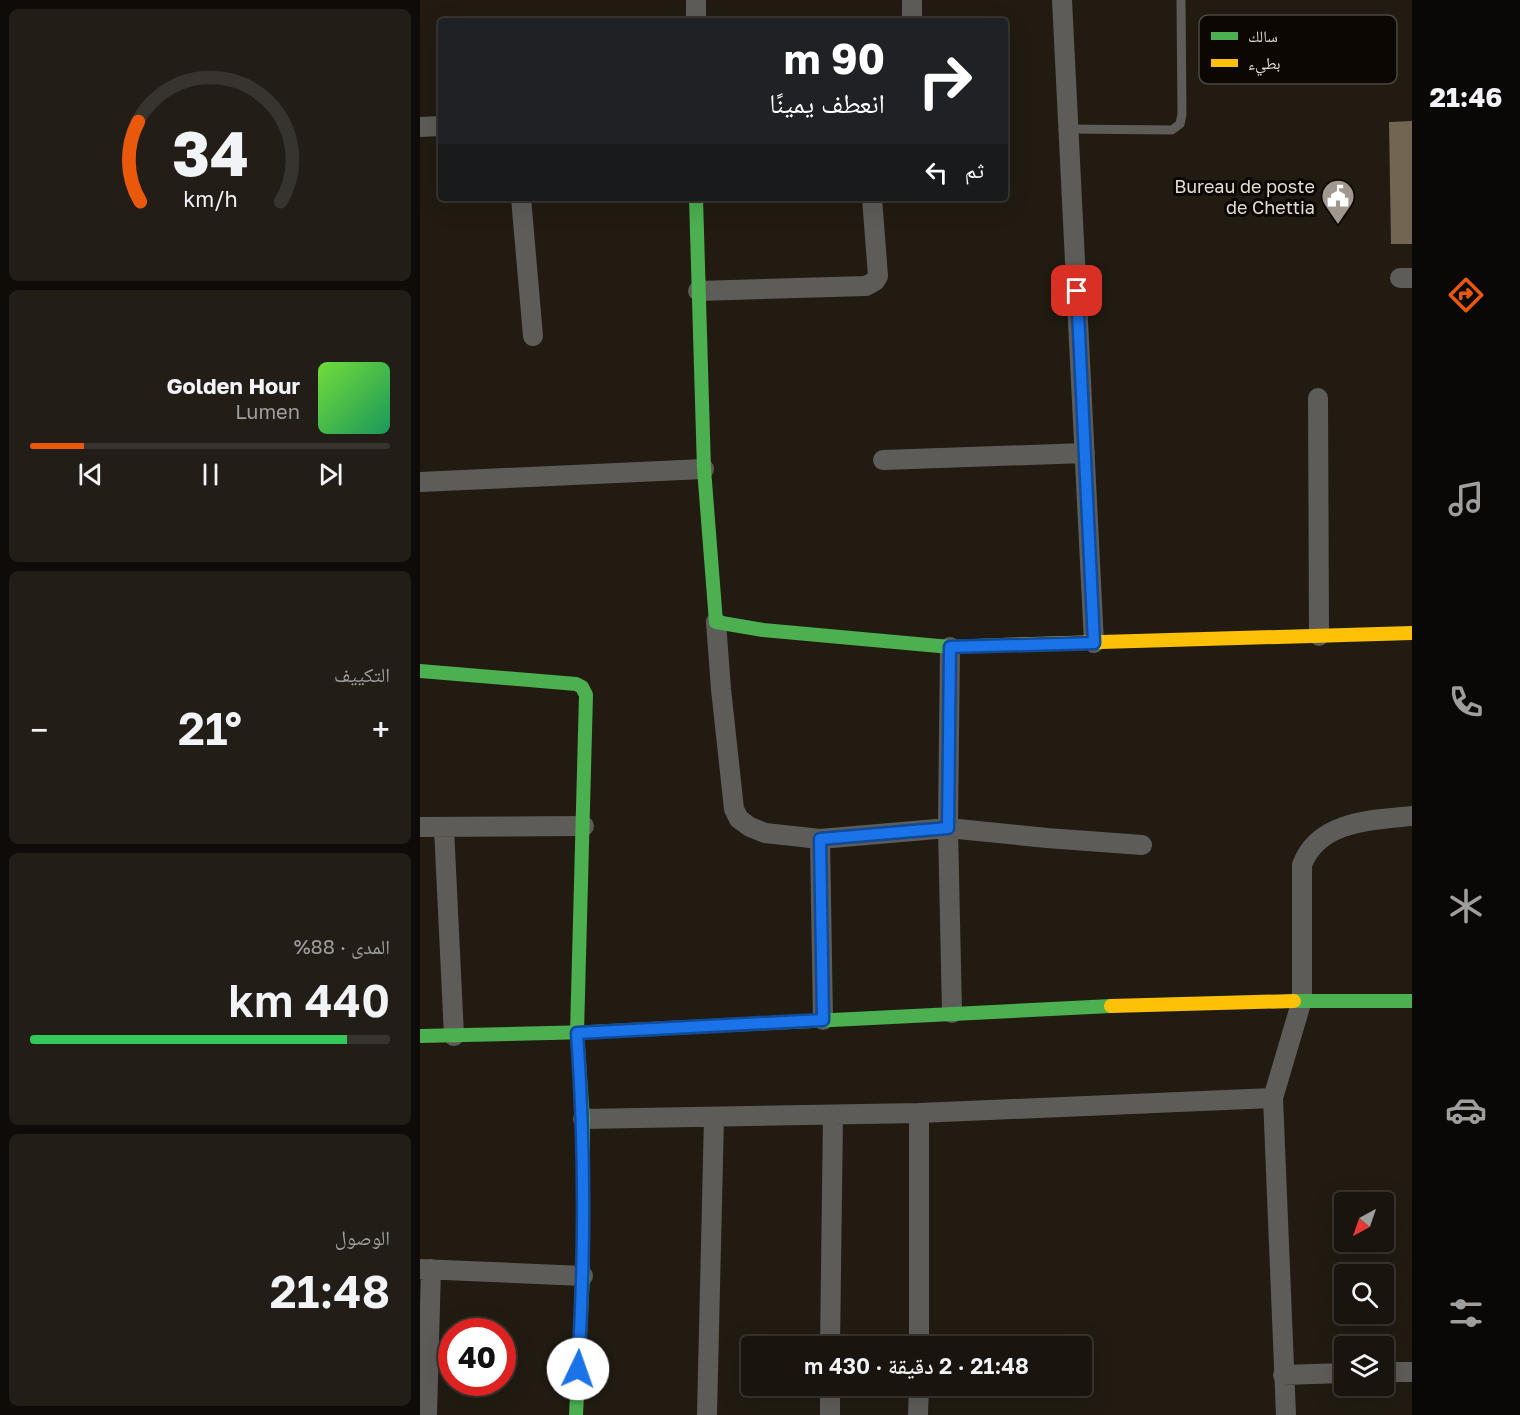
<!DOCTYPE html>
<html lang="ar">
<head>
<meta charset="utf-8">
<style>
  :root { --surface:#19140e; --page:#221d17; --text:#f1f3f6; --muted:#9f9e9e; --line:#37332e; --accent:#ea580c }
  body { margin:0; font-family:"Golos Text","Noto Naskh Arabic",sans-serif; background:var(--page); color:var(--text); direction:rtl; height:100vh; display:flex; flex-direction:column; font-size:22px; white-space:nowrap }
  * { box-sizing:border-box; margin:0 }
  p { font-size:20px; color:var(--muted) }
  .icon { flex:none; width:33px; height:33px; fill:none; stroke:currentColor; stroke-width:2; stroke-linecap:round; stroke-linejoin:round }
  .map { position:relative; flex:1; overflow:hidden; direction:ltr }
  .panel { display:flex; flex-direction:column; gap:9px; padding:9px; background:#0e0b08; width:420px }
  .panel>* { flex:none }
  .hud { position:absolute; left:18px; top:18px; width:570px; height:183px; border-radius:6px; box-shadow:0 6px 24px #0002,0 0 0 2px var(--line); direction:rtl; background:#202124; color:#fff; overflow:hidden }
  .needle { width:39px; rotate:220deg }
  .tools { position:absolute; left:914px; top:1192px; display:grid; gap:12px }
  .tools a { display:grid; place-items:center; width:60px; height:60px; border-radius:6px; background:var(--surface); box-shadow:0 6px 24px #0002,0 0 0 2px var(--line); font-size:30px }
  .speed { position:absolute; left:18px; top:1318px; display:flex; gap:12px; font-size:30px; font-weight:700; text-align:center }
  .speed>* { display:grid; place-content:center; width:78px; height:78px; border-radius:50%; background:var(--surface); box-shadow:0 6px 24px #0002,0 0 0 2px var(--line); line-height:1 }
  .speed .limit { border:9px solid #d22; background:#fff; color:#111 }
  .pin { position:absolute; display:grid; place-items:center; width:51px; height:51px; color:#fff; margin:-26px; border-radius:12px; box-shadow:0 3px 9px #0006 }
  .me { position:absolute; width:66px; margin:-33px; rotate:3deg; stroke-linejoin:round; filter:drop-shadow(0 0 4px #0008) }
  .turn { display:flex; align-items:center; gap:21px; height:126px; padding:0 24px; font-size:27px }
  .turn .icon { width:78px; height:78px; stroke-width:2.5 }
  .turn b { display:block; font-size:42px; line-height:51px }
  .then { display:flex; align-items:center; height:57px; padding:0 24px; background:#0003; gap:12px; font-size:22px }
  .big { font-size:45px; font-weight:600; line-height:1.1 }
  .panel .widget { flex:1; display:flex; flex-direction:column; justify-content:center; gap:9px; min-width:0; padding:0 21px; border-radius:9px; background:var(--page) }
  .panel .dial { align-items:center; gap:0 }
  .dial svg { height:156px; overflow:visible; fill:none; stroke:var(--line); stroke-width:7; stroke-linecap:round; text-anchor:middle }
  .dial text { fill:var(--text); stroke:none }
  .song { display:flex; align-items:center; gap:18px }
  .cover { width:72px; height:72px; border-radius:9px; background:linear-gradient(135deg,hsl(100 70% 55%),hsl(150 70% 35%)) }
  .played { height:6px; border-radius:3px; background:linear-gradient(90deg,var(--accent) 15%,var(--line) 15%) }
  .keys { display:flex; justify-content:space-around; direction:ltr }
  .heat { display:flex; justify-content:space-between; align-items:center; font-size:33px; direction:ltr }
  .charge { height:9px; border-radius:4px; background:linear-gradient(90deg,#34c759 88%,var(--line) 0) }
  .trip { position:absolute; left:321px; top:1336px; width:351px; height:60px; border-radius:6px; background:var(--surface); box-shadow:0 6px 24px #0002,0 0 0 2px var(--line); font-weight:600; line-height:60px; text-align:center; direction:rtl }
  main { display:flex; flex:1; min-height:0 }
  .menu { display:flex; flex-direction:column; width:108px; justify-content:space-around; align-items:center; background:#0a0806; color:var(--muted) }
  .menu .icon { width:42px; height:42px }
  .menu .current { color:var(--accent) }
  .menu b { font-size:27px; color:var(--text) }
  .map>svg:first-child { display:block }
</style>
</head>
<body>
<main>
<nav class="menu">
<b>21:46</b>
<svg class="icon current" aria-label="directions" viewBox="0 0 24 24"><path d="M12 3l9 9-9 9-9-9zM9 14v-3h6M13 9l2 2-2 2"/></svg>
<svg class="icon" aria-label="music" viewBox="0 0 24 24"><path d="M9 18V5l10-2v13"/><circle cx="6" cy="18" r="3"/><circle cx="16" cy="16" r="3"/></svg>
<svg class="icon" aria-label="phone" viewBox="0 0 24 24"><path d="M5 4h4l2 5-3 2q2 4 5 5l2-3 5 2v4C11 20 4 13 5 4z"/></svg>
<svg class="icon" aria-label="climate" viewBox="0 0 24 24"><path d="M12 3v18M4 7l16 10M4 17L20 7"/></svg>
<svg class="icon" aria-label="car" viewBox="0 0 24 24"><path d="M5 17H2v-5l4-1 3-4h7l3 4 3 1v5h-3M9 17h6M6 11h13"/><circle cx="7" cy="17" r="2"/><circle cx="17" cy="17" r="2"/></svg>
<svg class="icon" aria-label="filters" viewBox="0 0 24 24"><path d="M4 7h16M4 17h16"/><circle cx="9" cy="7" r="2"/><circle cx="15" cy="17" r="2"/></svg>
</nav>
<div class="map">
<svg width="992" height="1415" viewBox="0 0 992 1415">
  <rect width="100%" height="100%" fill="#211b12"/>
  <!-- building -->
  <path fill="#726552" d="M992,121V244H971L969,122Z"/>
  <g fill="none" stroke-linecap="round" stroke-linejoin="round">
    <!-- lane -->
    <path stroke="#5e5c59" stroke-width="9" d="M649,129L752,130L760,124L762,114L761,0"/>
    <!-- street -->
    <path stroke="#5e5c59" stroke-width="20" d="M492,0V21
      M642,0L674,643
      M276,21V0
      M0,127L21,126
      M101,198L113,336
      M980,278H992
      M278,291L446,286L455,281L458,276L452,198
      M898,398L899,636
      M463,460L665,453
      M0,482L284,469
      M296,622L301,689L314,809L319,819L330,827L345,833L400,839L528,828L627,838L722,845
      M530,647L528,828L532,1013
      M0,827L164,826
      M24,828L34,1036
      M400,839L403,1020
      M163,1119L499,1113L853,1098
      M0,1269L163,1276
      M410,1347L413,1115
      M499,1347V1113
      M963,1372H992
      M863,1375L924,1373
      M410,1386V1415
      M7,1415L11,1269
      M287,1415L294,1117
      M498,1415L499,1386
      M866,1415L853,1098L882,1000V865C898,821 951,820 992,816"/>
    <!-- fast -->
    <path stroke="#4caf50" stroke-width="14" d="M276,198L284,469L296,622L343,630L530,647L580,645
      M0,671L156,684L162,687L166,695L157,1033L163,1119V1276L156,1415
      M874,1001H992
      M0,1036L170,1032L691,1006"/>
    <!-- slow -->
    <path stroke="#ffc107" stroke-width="14" d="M580,645L992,633
      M691,1006L874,1001"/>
  </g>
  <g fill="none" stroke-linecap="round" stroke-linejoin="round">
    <defs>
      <path id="route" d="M158,1369C165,1257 165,1145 157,1033L403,1020L400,839L528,828L530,647L674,643L657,291"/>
    </defs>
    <!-- route casing -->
    <use href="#route" stroke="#114b97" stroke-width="15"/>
    <!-- route -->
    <use href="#route" stroke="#1a73e8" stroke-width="10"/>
  </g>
  <!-- icons -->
  <defs>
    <symbol id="civic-pin" viewBox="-11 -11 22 30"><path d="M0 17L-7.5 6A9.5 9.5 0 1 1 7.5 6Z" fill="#a0988f" stroke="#0c0703"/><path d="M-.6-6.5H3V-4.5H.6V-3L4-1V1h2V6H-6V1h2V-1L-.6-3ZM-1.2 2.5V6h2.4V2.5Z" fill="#fff"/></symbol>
  </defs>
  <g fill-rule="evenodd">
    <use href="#civic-pin" x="899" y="177" width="38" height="52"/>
  </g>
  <g text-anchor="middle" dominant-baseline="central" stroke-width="6" stroke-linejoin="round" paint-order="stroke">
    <!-- poi labels -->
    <g font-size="18" fill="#e4dcd2" stroke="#0c0703" text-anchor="end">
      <text x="895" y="186">Bureau de poste<tspan x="895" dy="21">de Chettia</tspan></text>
    </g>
  </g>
  <!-- legend -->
  <rect x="779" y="15" width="198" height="69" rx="9" fill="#0c0703" stroke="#4d4741" stroke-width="1.5"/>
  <rect x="791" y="32" width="27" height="8" fill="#4caf50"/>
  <rect x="791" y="59" width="27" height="8" fill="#ffc107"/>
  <g font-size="16" fill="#e4dcd2">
    <text x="828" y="42">سالك</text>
    <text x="828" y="69">بطيء</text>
  </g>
</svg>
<div class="tools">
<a><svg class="needle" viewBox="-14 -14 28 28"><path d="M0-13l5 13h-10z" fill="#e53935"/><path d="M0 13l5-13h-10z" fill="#9f9e9e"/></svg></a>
<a><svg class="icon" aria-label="search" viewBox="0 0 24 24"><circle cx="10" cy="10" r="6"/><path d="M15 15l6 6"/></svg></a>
<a><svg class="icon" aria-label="layers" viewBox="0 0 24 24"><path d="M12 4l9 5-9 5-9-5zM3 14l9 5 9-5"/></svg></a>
</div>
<div class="speed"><div class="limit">40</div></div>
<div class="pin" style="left:657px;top:291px;background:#d93025"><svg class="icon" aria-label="arrive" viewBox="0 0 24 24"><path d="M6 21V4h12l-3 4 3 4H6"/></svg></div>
<svg class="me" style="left:158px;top:1369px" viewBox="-20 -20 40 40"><circle r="19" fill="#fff"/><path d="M0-13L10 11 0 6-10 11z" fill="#1a73e8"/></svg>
<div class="trip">21:48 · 2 دقيقة · 430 m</div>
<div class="hud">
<div class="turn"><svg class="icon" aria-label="right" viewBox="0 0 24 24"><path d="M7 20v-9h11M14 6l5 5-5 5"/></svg><div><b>90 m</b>انعطف يمينًا</div></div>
<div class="then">ثم<svg class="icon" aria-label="left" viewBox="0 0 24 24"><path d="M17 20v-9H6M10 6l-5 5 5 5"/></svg></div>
</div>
</div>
<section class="panel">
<div class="widget dial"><svg viewBox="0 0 100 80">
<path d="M14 69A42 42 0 1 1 86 69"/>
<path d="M14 69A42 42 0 0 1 13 28" stroke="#ea580c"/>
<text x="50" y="56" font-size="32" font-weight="700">34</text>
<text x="50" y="72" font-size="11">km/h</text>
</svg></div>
<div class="widget">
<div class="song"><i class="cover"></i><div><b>Golden Hour</b><p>Lumen</p></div></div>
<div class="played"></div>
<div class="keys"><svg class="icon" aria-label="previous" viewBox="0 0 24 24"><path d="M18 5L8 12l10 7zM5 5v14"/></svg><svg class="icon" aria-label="pause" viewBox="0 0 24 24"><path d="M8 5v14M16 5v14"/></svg><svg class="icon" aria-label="next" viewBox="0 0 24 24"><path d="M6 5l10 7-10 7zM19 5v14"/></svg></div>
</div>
<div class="widget"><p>التكييف</p>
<div class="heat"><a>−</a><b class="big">21°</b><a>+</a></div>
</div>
<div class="widget"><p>المدى · 88%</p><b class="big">440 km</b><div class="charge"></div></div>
<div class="widget"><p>الوصول</p><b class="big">21:48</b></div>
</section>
</main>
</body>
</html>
